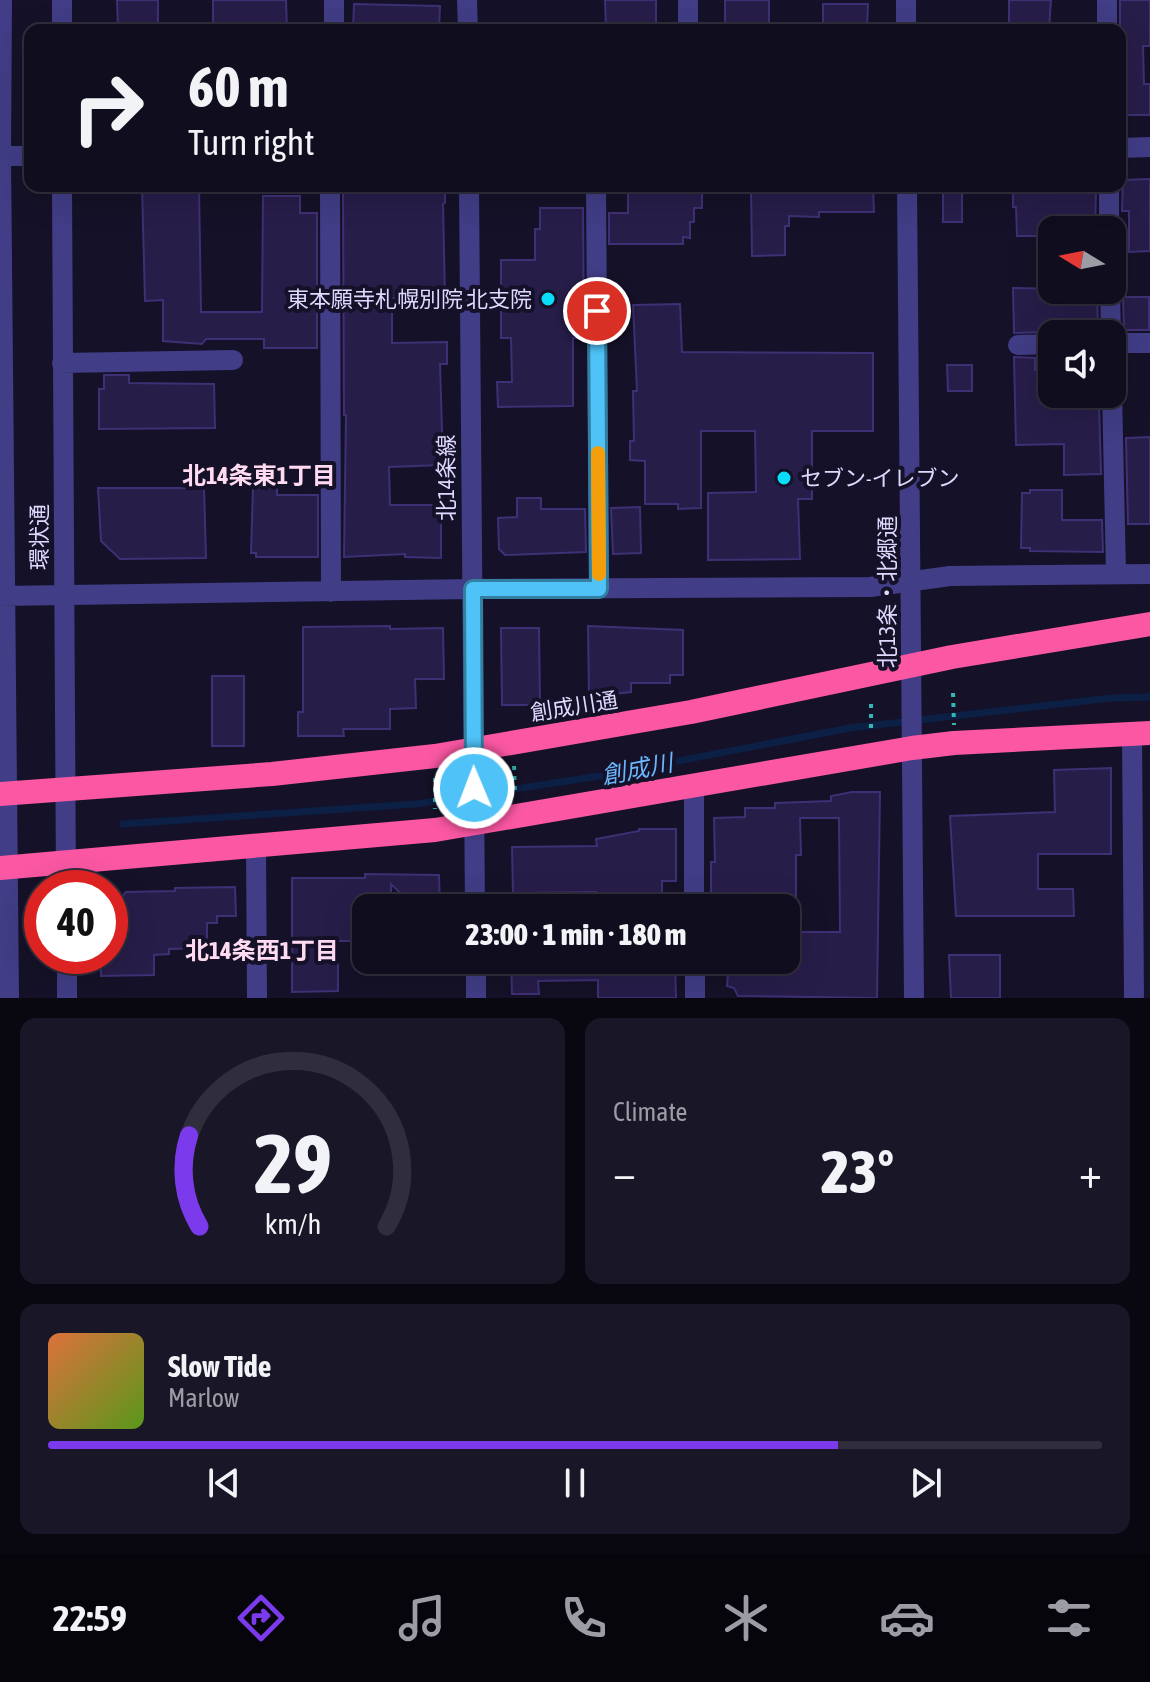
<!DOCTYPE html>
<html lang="en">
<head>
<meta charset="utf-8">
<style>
  :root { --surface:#100d1e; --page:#191627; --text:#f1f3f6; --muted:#9c9ca4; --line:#302d3c; --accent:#7c3aed }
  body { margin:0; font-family:"Asap Condensed","Noto Sans JP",sans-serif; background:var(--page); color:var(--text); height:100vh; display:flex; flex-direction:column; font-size:30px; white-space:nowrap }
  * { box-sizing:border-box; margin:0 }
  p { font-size:26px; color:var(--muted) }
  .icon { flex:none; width:44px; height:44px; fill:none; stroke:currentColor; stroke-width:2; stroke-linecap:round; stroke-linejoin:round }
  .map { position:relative; height:998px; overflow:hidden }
  .sheet { display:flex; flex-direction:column; gap:20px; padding:20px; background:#090710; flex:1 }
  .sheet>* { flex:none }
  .banner { position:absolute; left:24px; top:24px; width:1102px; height:168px; border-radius:16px; box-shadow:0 8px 32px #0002,0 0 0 2px var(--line); background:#100d1e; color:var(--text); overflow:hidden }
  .needle { width:52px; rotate:280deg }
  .buttons { position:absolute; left:1038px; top:216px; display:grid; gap:16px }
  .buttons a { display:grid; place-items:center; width:88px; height:88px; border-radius:16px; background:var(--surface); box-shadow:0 8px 32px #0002,0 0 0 2px var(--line); font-size:40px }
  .speed { position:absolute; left:24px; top:870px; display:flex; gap:16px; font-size:40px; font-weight:700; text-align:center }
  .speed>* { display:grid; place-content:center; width:104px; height:104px; border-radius:50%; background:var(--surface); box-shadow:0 8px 32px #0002,0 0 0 2px var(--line); line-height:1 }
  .speed .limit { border:12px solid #d22; background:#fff; color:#111 }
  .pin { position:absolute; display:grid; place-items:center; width:68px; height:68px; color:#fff; margin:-34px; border:4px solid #fff; border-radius:50%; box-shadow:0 2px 8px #0007 }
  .me { position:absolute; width:88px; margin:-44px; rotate:359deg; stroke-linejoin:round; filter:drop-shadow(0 0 6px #0008) }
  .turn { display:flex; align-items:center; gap:28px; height:168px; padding:0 32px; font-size:36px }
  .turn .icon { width:104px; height:104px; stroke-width:2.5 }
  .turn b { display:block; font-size:56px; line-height:68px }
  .big { font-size:60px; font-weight:800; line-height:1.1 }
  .sheet .card { flex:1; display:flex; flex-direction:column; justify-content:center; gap:12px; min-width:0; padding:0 28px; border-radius:16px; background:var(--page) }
  .sheet .dial { align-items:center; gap:0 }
  .dial svg { height:208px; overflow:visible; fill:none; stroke:var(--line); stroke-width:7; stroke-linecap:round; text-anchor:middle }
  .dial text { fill:var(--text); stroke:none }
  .song { display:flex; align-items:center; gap:24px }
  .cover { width:96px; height:96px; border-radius:12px; background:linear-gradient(135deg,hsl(20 70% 55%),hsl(90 70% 35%)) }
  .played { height:8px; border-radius:4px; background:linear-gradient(90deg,var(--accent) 75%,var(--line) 75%) }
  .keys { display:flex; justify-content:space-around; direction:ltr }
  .heat { display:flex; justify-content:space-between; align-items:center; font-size:44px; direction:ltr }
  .sheet .tiles { flex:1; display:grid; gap:20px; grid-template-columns:1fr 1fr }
  .card:last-child { grid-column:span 2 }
  .trip { position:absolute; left:352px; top:894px; width:448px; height:80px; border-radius:16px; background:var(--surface); box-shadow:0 8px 32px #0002,0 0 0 2px var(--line); font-weight:800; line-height:80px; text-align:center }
  .tabs { display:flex; height:128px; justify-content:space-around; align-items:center; background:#06050c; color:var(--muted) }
  .tabs .icon { width:56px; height:56px }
  .tabs .selected { color:var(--accent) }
  .tabs b { font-size:36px; color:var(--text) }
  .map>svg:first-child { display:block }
</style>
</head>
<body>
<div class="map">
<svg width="1150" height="998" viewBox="0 0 1150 998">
  <rect width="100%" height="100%" fill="#151128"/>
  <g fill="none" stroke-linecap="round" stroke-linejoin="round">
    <!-- stream -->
    <path stroke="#0c2046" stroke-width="7" d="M123,824L416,804L600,776L850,728L1111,698L1150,697"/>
  </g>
  <!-- building -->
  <path fill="#271d49" stroke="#3e3074" stroke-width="2" d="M117,0H158V30H118Z
    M213,0H286L287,30H213Z
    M605,0H656V30H606Z
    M725,0H769V30H725Z
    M1009,0H1051L1049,30H1009Z
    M1120,0H1150V46H1143L1144,84H1150V115H1120Z
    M354,4L440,6L439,30H353Z
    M823,4H868L867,30H823Z
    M1150,179V251L1129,252V211H1122L1123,180Z
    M142,186H199L201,312H262L263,196H300V213H317V348H264V339H206L202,344L163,341V300L145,301Z
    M343,186H445V203L443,204L445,298H392V343L447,342V364H440L443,465L389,467L390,505H441V558L405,557V554L344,557L346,415H344Z
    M628,186H702V208H694V222H690V238L683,237V244H609V213H628Z
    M819,186H873L874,212H819V217L789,216V226H785V255L752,256L751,188H784V192H819Z
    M943,186H962V222H943Z
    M1013,186H1039V191H1096L1095,230H1051V236H1017L1016,207H1013Z
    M540,208H583L584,338H573V406L498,407L497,382H512L511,338H501V260H535V229H540Z
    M1013,288L1097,290L1098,330L1014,333Z
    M1123,297H1149V330H1124Z
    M680,304L682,352L873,353V431H812V499H798L800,559L708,560V493L756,492L755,431H701V508L678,509V504H645V461L630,460V441H634L633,391H637L633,305Z
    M1014,357L1035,358V370H1052V394H1058V405L1099,403L1101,474L1064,475V444L1016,445Z
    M947,365H972V391H948Z
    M104,375H129V383L214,384L215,428L99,429V389H104Z
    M1150,437V524H1128L1126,438Z
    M253,487L277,488V495H318V557H256V553H251Z
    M98,488H204L206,558L120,559L101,541Z
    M1030,490H1062V520H1102L1103,552L1030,551V548H1021L1022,493H1030Z
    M517,498H541V509H585L586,552L505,555L499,549L498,518L517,517Z
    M640,507L641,553L613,554L611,508Z
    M390,626V629L443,628L444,679H415L416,708L390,709V729H343L344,736H298V712H303V627Z
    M588,626L683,630V675H670V683H631V692L589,697Z
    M501,628H539L540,705H502Z
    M212,676H244V746H212Z
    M1111,768V854H1038V889H1073L1074,916H956L950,816L1055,812L1054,770Z
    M852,792H880L877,998L738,996L734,988L727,986L729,960H786V932H840L839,818H800L801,855H796V906H711V862H715L714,818L745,817V808H775V803L831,801V796Z
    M639,829H676V881H662V908H596V892L513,893L512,847L597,846L596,839L639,831Z
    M365,874L439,875L440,908H416L391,884V908H366V941H338V991L292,992V878H365Z
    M235,887L236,916H217V923H207V948L169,949V954L154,955V975L101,976V958H110V921H117V902L126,892L175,891V888Z
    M949,955H1000V998H951Z
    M511,960H675L676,998H598V980L538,981L539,994H512Z"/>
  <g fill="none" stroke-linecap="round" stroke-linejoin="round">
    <!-- path -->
    <path stroke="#33b7b2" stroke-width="4" stroke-dasharray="4 6" stroke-linecap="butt" d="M871,704V734
      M514,766L515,793
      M435,778V809"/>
    <!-- minor -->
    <path stroke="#413d86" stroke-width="20" d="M2,0L1,156L9,998
      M334,0V30
      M467,0L468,30
      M688,0V30
      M906,0V30
      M1107,0V30
      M62,30V0
      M1120,148L1150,147
      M0,156H30
      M62,186L66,888
      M330,186L331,592
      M469,186L475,908
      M596,186L599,589
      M907,186L914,998
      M1109,186V230
      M1110,290L1111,334
      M1112,343H1150
      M1018,345L1052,344
      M62,363L233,360
      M1112,391L1116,574
      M0,596L473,589L870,587L950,576L1150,574
      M1132,733L1134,998
      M694,787V908
      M256,847L257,998
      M67,956V998
      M476,960V998
      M695,960V998"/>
    <!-- highway -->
    <path stroke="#fb57a3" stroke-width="24" d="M0,794L272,774L435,756L691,712L952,657L1150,624
      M0,868L435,830L912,748L954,743L1150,733"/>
    <!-- path-bridge -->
    <path stroke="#33b7b2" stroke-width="4" stroke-dasharray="4 6" stroke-linecap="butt" d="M953,693L954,725"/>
  </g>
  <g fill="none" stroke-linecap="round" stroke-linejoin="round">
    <defs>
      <path id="route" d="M474,788L473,589H599L597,311"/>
    </defs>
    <!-- route casing -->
    <use href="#route" stroke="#337fa1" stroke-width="20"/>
    <!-- route -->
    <use href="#route" stroke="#4fc3f7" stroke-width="14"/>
    <!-- slow -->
    <path stroke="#f59e0b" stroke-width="14" d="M598,453L599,574"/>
  </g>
  <!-- markers -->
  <g fill="#0addf9" stroke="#151128" stroke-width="3">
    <circle cx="548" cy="299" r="8"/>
    <circle cx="784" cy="478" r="8"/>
  </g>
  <g text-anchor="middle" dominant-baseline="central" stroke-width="8" stroke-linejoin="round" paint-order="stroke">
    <!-- poi labels -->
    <g font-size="22" fill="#ded9fe" stroke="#151128" text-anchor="end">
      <text x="532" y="299">東本願寺札幌別院 北支院</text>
      <text x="800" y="478" text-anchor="start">セブン-イレブン</text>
    </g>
    <!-- street labels -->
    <g font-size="22" fill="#ded9fe" stroke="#151128">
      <text transform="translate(446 478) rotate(-90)">北14条線</text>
      <text transform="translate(39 537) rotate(-90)">環状通</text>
      <text transform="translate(887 592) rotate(-90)">北13条・北郷通</text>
      <text transform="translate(574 706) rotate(-9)">創成川通</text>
    </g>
    <!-- neighbourhood labels -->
    <g font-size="24" font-weight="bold" fill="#fedbf1" stroke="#151128">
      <text x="259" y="475">北14条東1丁目</text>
      <text x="262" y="950">北14条西1丁目</text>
    </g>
    <!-- water labels -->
    <g font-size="24" font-style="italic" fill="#6ab5fb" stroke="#151128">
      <text transform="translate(637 769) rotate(-11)">創成川</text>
    </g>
  </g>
</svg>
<div class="buttons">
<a><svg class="needle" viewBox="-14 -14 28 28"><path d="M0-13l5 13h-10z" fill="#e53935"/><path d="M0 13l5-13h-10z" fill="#9c9ca4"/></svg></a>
<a><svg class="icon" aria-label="sound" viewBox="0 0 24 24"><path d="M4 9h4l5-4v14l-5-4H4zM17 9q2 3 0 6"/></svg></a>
</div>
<div class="speed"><div class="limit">40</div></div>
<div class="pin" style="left:597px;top:311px;background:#d93025"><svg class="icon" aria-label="arrive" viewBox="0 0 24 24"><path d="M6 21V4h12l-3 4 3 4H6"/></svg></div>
<svg class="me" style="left:474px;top:788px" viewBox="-20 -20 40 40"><circle r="17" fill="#4fc3f7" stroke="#fff" stroke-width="3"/><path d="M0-11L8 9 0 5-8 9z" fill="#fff"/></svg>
<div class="trip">23:00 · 1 min · 180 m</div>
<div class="banner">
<div class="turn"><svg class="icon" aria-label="right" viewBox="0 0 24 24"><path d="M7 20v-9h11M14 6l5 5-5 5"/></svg><div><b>60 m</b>Turn right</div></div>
</div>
</div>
<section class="sheet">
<div class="tiles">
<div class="card dial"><svg viewBox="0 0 100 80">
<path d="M14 69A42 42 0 1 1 86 69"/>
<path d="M14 69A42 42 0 0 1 10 34" stroke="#7c3aed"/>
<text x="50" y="56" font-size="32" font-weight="700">29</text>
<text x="50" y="72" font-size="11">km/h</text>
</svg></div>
<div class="card"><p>Climate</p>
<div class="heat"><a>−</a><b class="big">23°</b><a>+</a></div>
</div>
<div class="card">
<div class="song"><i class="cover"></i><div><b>Slow Tide</b><p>Marlow</p></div></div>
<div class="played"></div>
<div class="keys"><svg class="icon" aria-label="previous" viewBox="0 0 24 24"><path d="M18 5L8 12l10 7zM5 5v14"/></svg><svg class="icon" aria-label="pause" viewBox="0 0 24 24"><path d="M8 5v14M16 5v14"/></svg><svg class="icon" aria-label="next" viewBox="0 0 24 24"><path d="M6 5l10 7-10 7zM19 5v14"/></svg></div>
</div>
</div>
</section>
<nav class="tabs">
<b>22:59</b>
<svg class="icon selected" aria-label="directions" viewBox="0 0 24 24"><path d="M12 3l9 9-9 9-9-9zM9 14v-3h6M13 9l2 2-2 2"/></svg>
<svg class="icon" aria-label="music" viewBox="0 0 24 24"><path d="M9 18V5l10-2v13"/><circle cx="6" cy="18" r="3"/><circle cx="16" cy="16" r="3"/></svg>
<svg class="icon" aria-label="phone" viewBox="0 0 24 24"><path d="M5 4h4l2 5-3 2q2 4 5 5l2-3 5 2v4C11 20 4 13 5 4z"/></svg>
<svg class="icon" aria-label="climate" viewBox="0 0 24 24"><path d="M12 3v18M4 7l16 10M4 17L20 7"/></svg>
<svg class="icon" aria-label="car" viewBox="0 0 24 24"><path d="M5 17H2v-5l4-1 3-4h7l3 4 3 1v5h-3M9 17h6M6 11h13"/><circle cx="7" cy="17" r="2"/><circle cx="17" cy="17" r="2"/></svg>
<svg class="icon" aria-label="filters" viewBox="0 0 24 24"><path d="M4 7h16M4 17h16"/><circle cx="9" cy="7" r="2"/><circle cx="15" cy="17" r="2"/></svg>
</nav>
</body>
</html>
